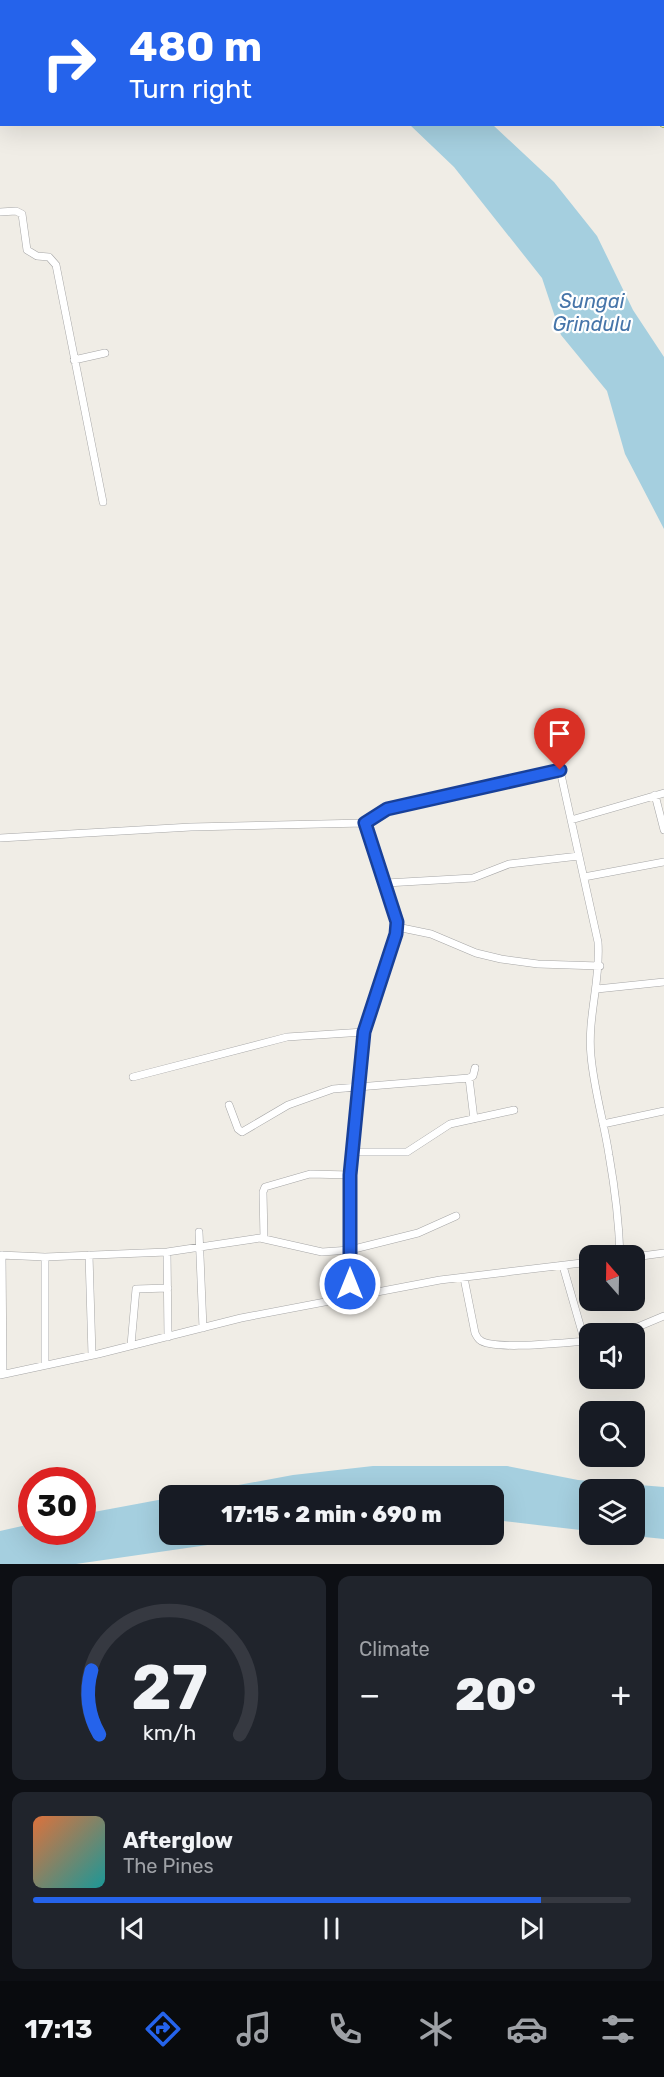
<!DOCTYPE html>
<html lang="en">
<head>
<meta charset="utf-8">
<style>
  :root { --surface:#171b24; --page:#20242c; --text:#f1f3f6; --muted:#9ea1a6; --line:#363941; --accent:#2563eb }
  body { margin:0; font-family:Rubik,sans-serif; background:var(--page); color:var(--text); height:100vh; display:flex; flex-direction:column; font-size:22px; white-space:nowrap }
  * { box-sizing:border-box; margin:0 }
  p { font-size:20px; color:var(--muted) }
  .icon { flex:none; width:33px; height:33px; fill:none; stroke:currentColor; stroke-width:2; stroke-linecap:round; stroke-linejoin:round }
  .map { position:relative; height:1564px; overflow:hidden }
  .details { display:flex; flex-direction:column; gap:12px; padding:12px; background:#0d0f14; flex:1 }
  .details>* { flex:none }
  .top-card { position:absolute; left:0px; top:0px; width:664px; height:126px; box-shadow:0 6px 24px #0002; background:#2563eb; color:#fff; overflow:hidden }
  .needle { width:39px; rotate:340deg }
  .fabs { position:absolute; left:579px; top:1245px; display:grid; gap:12px }
  .fabs a { display:grid; place-items:center; width:66px; height:66px; border-radius:12px; background:var(--surface); box-shadow:0 6px 24px #0002; font-size:30px }
  .speed { position:absolute; left:18px; top:1467px; display:flex; gap:12px; font-size:30px; font-weight:700; text-align:center }
  .speed>* { display:grid; place-content:center; width:78px; height:78px; border-radius:50%; background:var(--surface); box-shadow:0 6px 24px #0002; line-height:1 }
  .speed .limit { border:9px solid #d22; background:#fff; color:#111 }
  .pin { position:absolute; display:grid; place-items:center; width:51px; height:51px; color:#fff; margin:-62px -26px; border-radius:50% 50% 50% 0; rotate:-45deg; box-shadow:0 0 6px #0007 }
  .pin .icon { rotate:45deg }
  .me { position:absolute; width:66px; margin:-33px; rotate:0deg; stroke-linejoin:round; filter:drop-shadow(0 0 4px #0008) }
  .turn { display:flex; align-items:center; gap:21px; height:126px; padding:0 30px; font-size:27px }
  .turn .icon { width:78px; height:78px; stroke-width:2.5 }
  .turn b { display:block; font-size:42px; line-height:51px }
  .big { font-size:45px; font-weight:800; line-height:1.1 }
  .details .widget { flex:1; display:flex; flex-direction:column; justify-content:center; gap:9px; min-width:0; padding:0 21px; border-radius:12px; background:var(--page) }
  .details .dial { align-items:center; gap:0 }
  .dial svg { height:156px; overflow:visible; fill:none; stroke:var(--line); stroke-width:7; stroke-linecap:round; text-anchor:middle }
  .dial text { fill:var(--text); stroke:none }
  .song { display:flex; align-items:center; gap:18px }
  .cover { width:72px; height:72px; border-radius:9px; background:linear-gradient(135deg,hsl(20 70% 55%),hsl(180 70% 35%)) }
  .played { height:6px; border-radius:3px; background:linear-gradient(90deg,var(--accent) 85%,var(--line) 85%) }
  .keys { display:flex; justify-content:space-around; direction:ltr }
  .heat { display:flex; justify-content:space-between; align-items:center; font-size:33px; direction:ltr }
  .details .tiles { flex:1; display:grid; gap:12px; grid-template-columns:1fr 1fr }
  .widget:last-child { grid-column:span 2 }
  .trip { position:absolute; left:159px; top:1485px; width:345px; height:60px; border-radius:12px; background:var(--surface); box-shadow:0 6px 24px #0002; font-weight:800; line-height:60px; text-align:center }
  .tabs { display:flex; height:96px; justify-content:space-around; align-items:center; background:#090b0e; color:var(--muted) }
  .tabs .icon { width:42px; height:42px }
  .tabs .selected { color:var(--accent) }
  .tabs b { font-size:27px; color:var(--text) }
  .map>svg:first-child { display:block }
</style>
</head>
<body>
<div class="map">
<svg width="664" height="1564" viewBox="0 0 664 1564">
  <rect width="100%" height="100%" fill="#f0ede6"/>
  <!-- water -->
  <path fill="#a5cfdf" d="M410,125H493L554,182L597,236L633,310L664,357V529L625,454L607,391L561,335L542,278L454,167Z
    M373,1466H507L578,1480L664,1487V1539L624,1535L634,1534V1490H590L589,1531L494,1520V1496L184,1495L293,1475Z
    M169,1498L170,1534L276,1535L76,1564H0V1531L31,1524L32,1532H82L83,1514Z"/>
  <g fill="none" stroke-linecap="round" stroke-linejoin="round">
    <defs>
      <path id="street" d="M0,81H2
        M0,212L16,211L22,214L27,250L37,256L49,257L56,265L103,502
        M74,360L105,353
        M655,795L664,830
        M571,820L664,793
        M0,838L191,827L365,823L387,809L560,770L598,942C601,980 587,1018 591,1056C594,1090 604,1122 609,1155C615,1189 619,1222 620,1256
        M584,877L664,862
        M386,883L473,878L509,864L579,856
        M397,927L431,934L476,953L501,959L538,964L600,966
        M597,989L664,982
        M133,1077L287,1037L364,1032
        M469,1078L473,1076L475,1068
        M229,1105L238,1129L242,1132L288,1105L333,1089L469,1078L474,1119
        M603,1124L664,1111
        M352,1152H407L450,1124L514,1110
        M199,1232L203,1328
        M264,1239L263,1192L265,1187L310,1174L350,1175
        M167,1252L168,1337
        M0,1255L45,1257L167,1252L260,1238L322,1252L350,1250L418,1233L456,1216
        M2,1255L3,1374
        M89,1255L92,1355
        M45,1257V1365
        M634,1257L664,1253
        M563,1266L584,1339L590,1341
        M464,1278L475,1333C476,1335 478,1339 480,1340C492,1351 568,1342 587,1341
        M350,1299V1175L364,1032L396,934L397,922L365,823
        M621,1334L664,1316
        M131,1345L136,1289L168,1288
        M0,1375L98,1354L241,1318L440,1280L590,1262"/>
      <path id="secondary" d="M600,0V2
        M663,122L664,123"/>
    </defs>
    <!-- street casing -->
    <use href="#street" stroke="#a6a6a6" stroke-width="8"/>
    <!-- secondary casing -->
    <use href="#secondary" stroke="#697a03" stroke-width="10"/>
    <!-- street -->
    <use href="#street" stroke="#fff" stroke-width="7"/>
    <!-- secondary -->
    <use href="#secondary" stroke="#f5fbb9" stroke-width="9"/>
  </g>
  <g fill="none" stroke-linecap="round" stroke-linejoin="round">
    <defs>
      <path id="route" d="M350,1284V1175L364,1032L396,934L397,922L365,823L387,809L560,770"/>
    </defs>
    <!-- route casing -->
    <use href="#route" stroke="#184099" stroke-width="15"/>
    <!-- route -->
    <use href="#route" stroke="#2563eb" stroke-width="10"/>
  </g>
  <g text-anchor="middle" dominant-baseline="central" stroke-width="4.5" stroke-linejoin="round" paint-order="stroke">
    <!-- water labels -->
    <g font-size="20" font-style="italic" fill="#4675a9" stroke="#fff">
      <text x="592" y="301">Sungai<tspan x="592" dy="23">Grindulu</tspan></text>
    </g>
  </g>
</svg>
<div class="fabs">
<a><svg class="needle" viewBox="-14 -14 28 28"><path d="M0-13l5 13h-10z" fill="#e53935"/><path d="M0 13l5-13h-10z" fill="#9ea1a6"/></svg></a>
<a><svg class="icon" aria-label="sound" viewBox="0 0 24 24"><path d="M4 9h4l5-4v14l-5-4H4zM17 9q2 3 0 6"/></svg></a>
<a><svg class="icon" aria-label="search" viewBox="0 0 24 24"><circle cx="10" cy="10" r="6"/><path d="M15 15l6 6"/></svg></a>
<a><svg class="icon" aria-label="layers" viewBox="0 0 24 24"><path d="M12 4l9 5-9 5-9-5zM3 14l9 5 9-5"/></svg></a>
</div>
<div class="speed"><div class="limit">30</div></div>
<div class="pin" style="left:560px;top:770px;background:#d93025"><svg class="icon" aria-label="arrive" viewBox="0 0 24 24"><path d="M6 21V4h12l-3 4 3 4H6"/></svg></div>
<svg class="me" style="left:350px;top:1284px" viewBox="-20 -20 40 40"><circle r="17" fill="#2563eb" stroke="#fff" stroke-width="3"/><path d="M0-11L8 9 0 5-8 9z" fill="#fff"/></svg>
<div class="trip">17:15 · 2 min · 690 m</div>
<div class="top-card">
<div class="turn"><svg class="icon" aria-label="right" viewBox="0 0 24 24"><path d="M7 20v-9h11M14 6l5 5-5 5"/></svg><div><b>480 m</b>Turn right</div></div>
</div>
</div>
<section class="details">
<div class="tiles">
<div class="widget dial"><svg viewBox="0 0 100 80">
<path d="M14 69A42 42 0 1 1 86 69"/>
<path d="M14 69A42 42 0 0 1 10 36" stroke="#2563eb"/>
<text x="50" y="56" font-size="32" font-weight="700">27</text>
<text x="50" y="72" font-size="11">km/h</text>
</svg></div>
<div class="widget"><p>Climate</p>
<div class="heat"><a>−</a><b class="big">20°</b><a>+</a></div>
</div>
<div class="widget">
<div class="song"><i class="cover"></i><div><b>Afterglow</b><p>The Pines</p></div></div>
<div class="played"></div>
<div class="keys"><svg class="icon" aria-label="previous" viewBox="0 0 24 24"><path d="M18 5L8 12l10 7zM5 5v14"/></svg><svg class="icon" aria-label="pause" viewBox="0 0 24 24"><path d="M8 5v14M16 5v14"/></svg><svg class="icon" aria-label="next" viewBox="0 0 24 24"><path d="M6 5l10 7-10 7zM19 5v14"/></svg></div>
</div>
</div>
</section>
<nav class="tabs">
<b>17:13</b>
<svg class="icon selected" aria-label="directions" viewBox="0 0 24 24"><path d="M12 3l9 9-9 9-9-9zM9 14v-3h6M13 9l2 2-2 2"/></svg>
<svg class="icon" aria-label="music" viewBox="0 0 24 24"><path d="M9 18V5l10-2v13"/><circle cx="6" cy="18" r="3"/><circle cx="16" cy="16" r="3"/></svg>
<svg class="icon" aria-label="phone" viewBox="0 0 24 24"><path d="M5 4h4l2 5-3 2q2 4 5 5l2-3 5 2v4C11 20 4 13 5 4z"/></svg>
<svg class="icon" aria-label="climate" viewBox="0 0 24 24"><path d="M12 3v18M4 7l16 10M4 17L20 7"/></svg>
<svg class="icon" aria-label="car" viewBox="0 0 24 24"><path d="M5 17H2v-5l4-1 3-4h7l3 4 3 1v5h-3M9 17h6M6 11h13"/><circle cx="7" cy="17" r="2"/><circle cx="17" cy="17" r="2"/></svg>
<svg class="icon" aria-label="filters" viewBox="0 0 24 24"><path d="M4 7h16M4 17h16"/><circle cx="9" cy="7" r="2"/><circle cx="15" cy="17" r="2"/></svg>
</nav>
</body>
</html>
